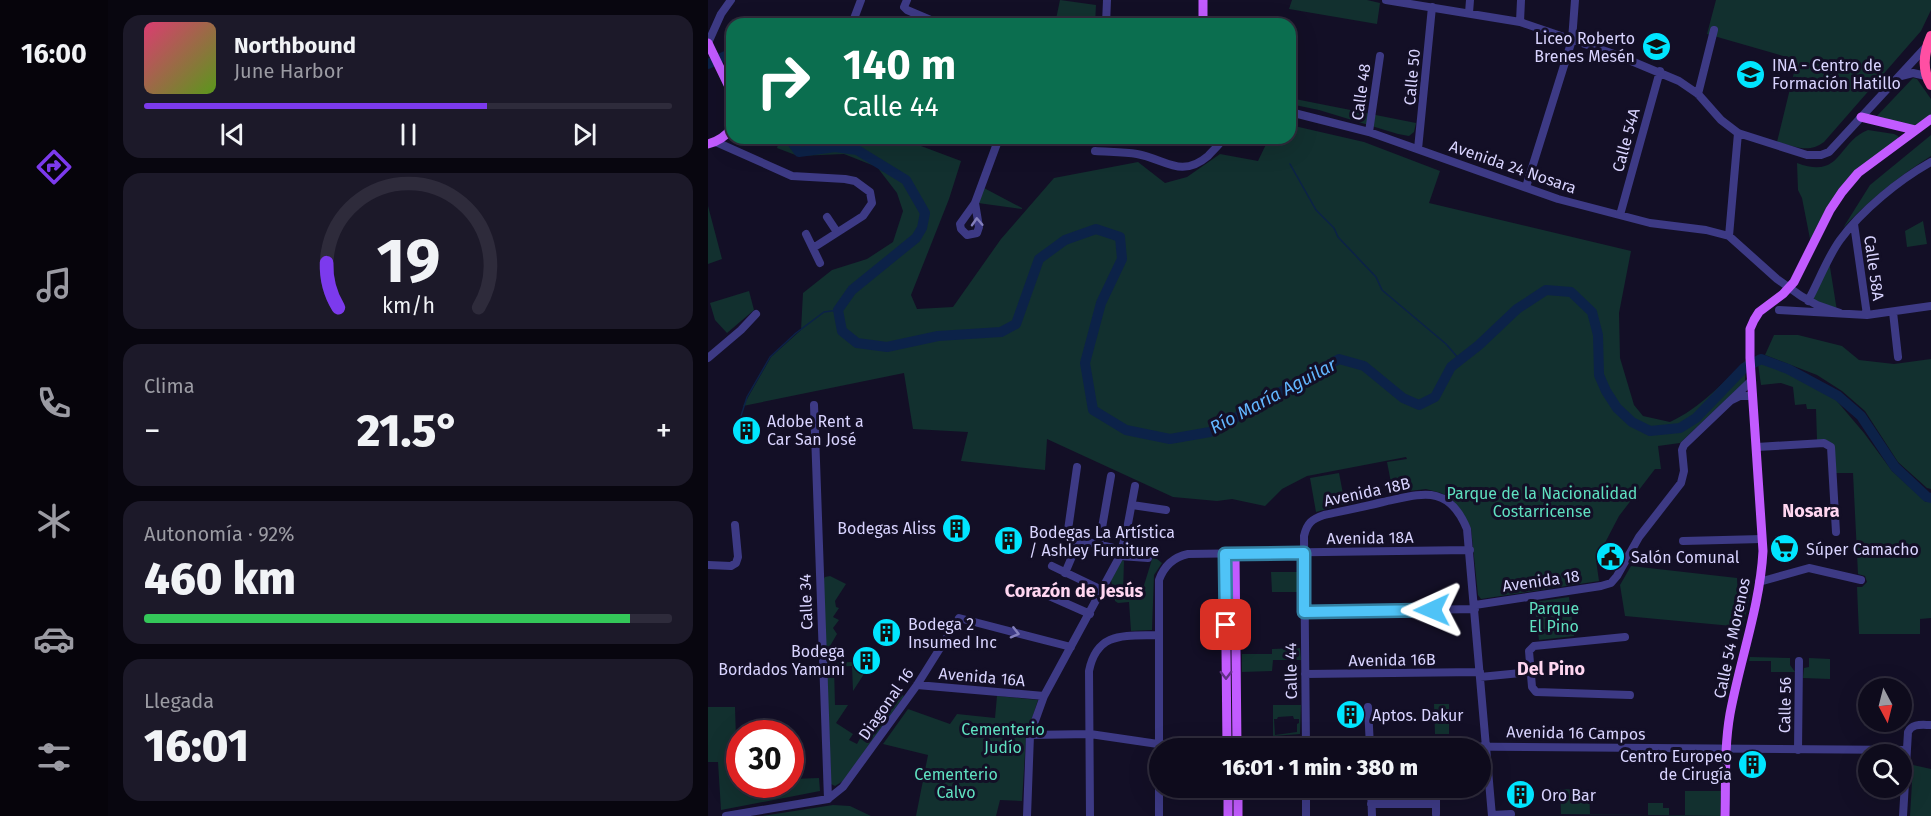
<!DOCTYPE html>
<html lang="es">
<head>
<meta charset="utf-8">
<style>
  :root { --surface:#0e0b1c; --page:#1c1929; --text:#f1f3f6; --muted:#9b9ba3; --line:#2e2b3b; --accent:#7c3aed }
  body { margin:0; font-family:"Fira Sans",sans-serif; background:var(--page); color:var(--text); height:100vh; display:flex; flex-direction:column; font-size:22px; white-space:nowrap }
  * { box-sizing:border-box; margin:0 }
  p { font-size:20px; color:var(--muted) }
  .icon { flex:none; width:33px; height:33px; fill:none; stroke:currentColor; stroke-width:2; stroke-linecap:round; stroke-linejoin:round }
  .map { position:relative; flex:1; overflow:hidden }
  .drawer { display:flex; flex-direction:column; gap:15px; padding:15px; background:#08060f; width:600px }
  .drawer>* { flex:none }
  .top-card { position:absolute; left:18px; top:18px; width:570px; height:126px; border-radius:18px; box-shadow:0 6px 24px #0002,0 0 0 2px var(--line); background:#0b6e4f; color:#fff; overflow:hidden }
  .needle { width:39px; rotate:173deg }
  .tools { position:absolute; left:1150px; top:678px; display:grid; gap:12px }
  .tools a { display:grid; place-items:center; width:54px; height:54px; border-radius:50%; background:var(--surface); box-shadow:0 6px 24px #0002,0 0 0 2px var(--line); font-size:30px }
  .speed { position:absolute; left:18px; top:720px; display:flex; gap:12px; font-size:30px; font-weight:700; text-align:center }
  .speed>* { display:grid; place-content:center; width:78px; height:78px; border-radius:50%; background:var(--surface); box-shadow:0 6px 24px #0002,0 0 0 2px var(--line); line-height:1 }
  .speed .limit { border:9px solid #d22; background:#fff; color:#111 }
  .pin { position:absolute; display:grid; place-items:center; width:51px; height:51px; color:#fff; margin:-26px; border-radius:12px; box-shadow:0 3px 9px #0006 }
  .me { position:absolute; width:66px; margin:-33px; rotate:269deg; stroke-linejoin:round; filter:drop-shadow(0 0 4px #0008) }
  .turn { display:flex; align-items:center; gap:21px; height:126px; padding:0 18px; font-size:27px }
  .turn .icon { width:78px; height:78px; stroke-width:2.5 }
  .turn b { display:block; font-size:42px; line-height:51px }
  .big { font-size:45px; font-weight:800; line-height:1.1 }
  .drawer .card { flex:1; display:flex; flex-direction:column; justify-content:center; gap:9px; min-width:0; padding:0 21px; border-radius:18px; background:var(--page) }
  .drawer .dial { align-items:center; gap:0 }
  .dial svg { height:156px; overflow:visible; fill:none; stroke:var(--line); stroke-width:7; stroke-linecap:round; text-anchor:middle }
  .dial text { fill:var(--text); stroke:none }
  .song { display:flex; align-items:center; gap:18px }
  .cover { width:72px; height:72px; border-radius:9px; background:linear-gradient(135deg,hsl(340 70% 55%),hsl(90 70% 35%)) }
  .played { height:6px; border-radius:3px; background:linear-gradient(90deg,var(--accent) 65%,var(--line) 65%) }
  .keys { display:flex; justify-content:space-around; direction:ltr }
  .heat { display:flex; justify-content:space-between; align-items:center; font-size:33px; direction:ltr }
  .charge { height:9px; border-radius:4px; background:linear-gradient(90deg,#34c759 92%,var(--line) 0) }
  .trip { position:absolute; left:441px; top:738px; width:342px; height:60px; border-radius:30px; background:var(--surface); box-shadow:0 6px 24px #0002,0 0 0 2px var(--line); font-weight:800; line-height:60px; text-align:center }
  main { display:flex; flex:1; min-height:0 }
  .dock { display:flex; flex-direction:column; width:108px; justify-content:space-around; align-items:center; background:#06040b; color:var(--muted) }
  .dock .icon { width:42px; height:42px }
  .dock .selected { color:var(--accent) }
  .dock b { font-size:27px; color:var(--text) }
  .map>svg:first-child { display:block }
</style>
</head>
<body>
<main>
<nav class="dock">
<b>16:00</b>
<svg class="icon selected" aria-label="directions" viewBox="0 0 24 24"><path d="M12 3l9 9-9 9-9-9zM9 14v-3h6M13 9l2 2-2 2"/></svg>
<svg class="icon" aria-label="music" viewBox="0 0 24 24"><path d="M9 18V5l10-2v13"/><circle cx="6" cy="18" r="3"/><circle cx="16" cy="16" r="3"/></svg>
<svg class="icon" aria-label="phone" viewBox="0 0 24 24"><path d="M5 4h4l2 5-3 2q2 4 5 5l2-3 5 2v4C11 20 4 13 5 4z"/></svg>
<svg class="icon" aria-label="climate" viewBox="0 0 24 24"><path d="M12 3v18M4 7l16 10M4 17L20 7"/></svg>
<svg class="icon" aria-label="car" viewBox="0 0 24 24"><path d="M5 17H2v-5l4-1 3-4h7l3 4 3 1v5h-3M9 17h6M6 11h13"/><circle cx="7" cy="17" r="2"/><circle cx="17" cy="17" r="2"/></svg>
<svg class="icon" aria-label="filters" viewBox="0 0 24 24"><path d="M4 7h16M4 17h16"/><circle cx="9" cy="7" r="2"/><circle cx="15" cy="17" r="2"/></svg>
</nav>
<section class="drawer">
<div class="card">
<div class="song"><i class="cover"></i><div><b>Northbound</b><p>June Harbor</p></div></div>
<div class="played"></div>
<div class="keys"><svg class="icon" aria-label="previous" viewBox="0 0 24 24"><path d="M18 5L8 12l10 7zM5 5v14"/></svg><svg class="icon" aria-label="pause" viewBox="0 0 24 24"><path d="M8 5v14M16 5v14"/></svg><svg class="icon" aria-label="next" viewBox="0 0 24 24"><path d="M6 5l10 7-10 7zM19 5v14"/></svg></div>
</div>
<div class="card dial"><svg viewBox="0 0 100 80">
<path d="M14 69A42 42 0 1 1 86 69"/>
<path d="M14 69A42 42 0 0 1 8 46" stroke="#7c3aed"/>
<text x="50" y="56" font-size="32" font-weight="700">19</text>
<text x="50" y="72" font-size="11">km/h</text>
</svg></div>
<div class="card"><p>Clima</p>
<div class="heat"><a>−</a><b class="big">21.5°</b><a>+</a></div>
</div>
<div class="card"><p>Autonomía · 92%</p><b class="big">460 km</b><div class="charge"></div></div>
<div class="card"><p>Llegada</p><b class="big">16:01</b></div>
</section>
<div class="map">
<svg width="1223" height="816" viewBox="0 0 1223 816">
  <rect width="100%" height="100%" fill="#130f26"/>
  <!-- green -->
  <path fill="#12302f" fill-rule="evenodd" d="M352,0L388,5L387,24H347Z
    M584,0H659L672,3L669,24L581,9Z
    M1008,0H1223V10L1213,31L1116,142C1100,154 1087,146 1069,142L1089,60L999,34Z
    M1205,78L1209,79L1223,99V115L1204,127L1167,118Z
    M582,98L708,123L706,132L701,136L690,134L611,110L582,104Z
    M582,125L656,142L732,171L721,203L923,251L911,313L912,358L926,405L935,416L962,422C992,408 1014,384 1038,360L1037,382L972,443L950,446L953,469H947L911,516L888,560L891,581L773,599L770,595L763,528L745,500L733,493L718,489L685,493L679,462L699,459L698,457L599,476L574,489L557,506L524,499L509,501L465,497L339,439L337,470L253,461L260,432L205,429L196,373L35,406L63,357L93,330L95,293L124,270L159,259L185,242L195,211L189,193L169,167L136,154L90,156L69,148L72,138H214L213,146L253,161L241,199L203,295L209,309L245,307L293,239L346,178L430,162L457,183L479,177L512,154L550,161L561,138H582Z
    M1160,130L1186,134L1190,136L1191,139L1146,176L1103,244L1094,198L1090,190L1089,163C1134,180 1129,142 1160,130Z
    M1223,135V156C1191,176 1161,200 1135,228L1162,185Z
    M276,188L314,208V209L270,203Z
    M0,206L14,259L0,264Z
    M1215,221L1219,244L1199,247L1197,231Z
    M1121,261L1129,311L1104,301Z
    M41,291L46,310L19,333L7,320L2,303Z
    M1066,335H1090L1134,346L1151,360L1186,364L1223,359V489L1219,488L1190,462L1157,411L1134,391L1109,375L1057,355Z
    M1057,363L1079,371L1128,400L1156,433L1184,471L1218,502H1223V618L1212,619V634H1151L1149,587H1154L1159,582L1157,576L1150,574L1145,473H1128L1125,445L1109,440L1108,409H1099L1098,404L1087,405L1085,387L1073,383L1053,385L1050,364Z
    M631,473L637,504L608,512L602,478Z
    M445,556L454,563L446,575L444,630L423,631L421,602L410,603L407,601L403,580L414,560L416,561L415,592L433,595Z
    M923,566L1029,578L1030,594L1042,595L1035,627L917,616L912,585Z
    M563,572H590L591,592H564Z
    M122,576L138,584L127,601L128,607L131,608L125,617L131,620L125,628L129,634L122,646V663L144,662L158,671L145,691L144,666L126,667L127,705H140L128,723L145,734L141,740L149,744L157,729L163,733L170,721L165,718L169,712L172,714L179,703L177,701L185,689L196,696L135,781L127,786L123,784L115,580L117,577Z
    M861,597L866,636L831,640L826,602Z
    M592,648L593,660H565L564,671L534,672V654H564V649Z
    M1042,657L1082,658V665L1087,672H1063V661H1041Z
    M1101,658L1122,659V679L1095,678L1096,668L1101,667Z
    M289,696L330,700L318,737L314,801L292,800L288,816H208L220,755L175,744L200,709L242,724L249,714L287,718Z
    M726,704H741V734H727Z
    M565,705H593L592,734L565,736ZM585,716L586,719H591V723L589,724V732L567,735L566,719H569L570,717Z
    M0,707H27L29,770L31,771L32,784H82L83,779L111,778L112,791L13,810L10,762H0Z
    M1205,765L1223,769V816H1202Z
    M852,789L881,790L882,814L940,815V803H955V808H961V815H977V791H1013L1012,816L853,814Z
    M125,805L142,806L163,816H54Z"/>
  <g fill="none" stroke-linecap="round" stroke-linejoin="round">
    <!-- stream -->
    <path stroke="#0c2248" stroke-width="1.5" d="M582,164L608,210L626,228L630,237L668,277L674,290L738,344L752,360
      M33,416L39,397L62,357L88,333L116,312L130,310"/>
    <!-- river -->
    <path stroke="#0c2248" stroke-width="10" d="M0,64L24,53
      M81,138L91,152L127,147L149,150L198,180L217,213L214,228L208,238L144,290L130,310L134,331L149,343L179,347L230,336L293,332L308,324L331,259L357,240L388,229L412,237L414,259L393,303L377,363L385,410L418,430L462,439L502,432L631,359L656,366L695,398L711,405L727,397L743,367L771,345L809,309L838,290L863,292L884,312L890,335L891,375L898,391L909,408L924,422L942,431L972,428L988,418L1036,368L1053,359L1080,369L1130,396L1153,416L1187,467L1219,497L1223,498"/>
    <!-- minor -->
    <path stroke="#3d3a85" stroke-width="8" d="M199,0L196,7L199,10L232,24
      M678,0L812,22L909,55L971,81L990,94L1013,120L1030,133L1099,155H1113L1121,152L1217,48
      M761,13L762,0
      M812,22L813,0
      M144,24L153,0
      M398,24L399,0
      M0,43L13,14L23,0
      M1193,76L1205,73L1218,76
      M990,94L1006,30
      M582,112L661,132L850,199L942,223L998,230L1021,236L1069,279L1093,296L1109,305L1132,313
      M661,132L672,56
      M8,142L84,176L137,179L147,181L162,192L164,203L155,216L105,248
      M710,149L724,7
      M387,151C401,152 416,152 429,154C457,159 473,179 500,156C505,150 512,145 515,138
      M818,187L864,40L867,0
      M267,203L271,227L269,233L259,235L253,229L252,224L267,203L291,138
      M912,215L952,71
      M119,217L129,232
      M1146,224L1159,315
      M98,234L112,263
      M1021,236L1030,133
      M1100,301C1111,281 1119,258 1132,240C1154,210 1191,180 1223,162
      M1071,310L1159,315L1223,306
      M1185,312L1190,357
      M0,358L33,330L48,314
      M1024,400L1032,396H1045
      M106,405L120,799
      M1049,447L1116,443L1123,447L1128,532
      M369,467L360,530L362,534L371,540L414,550
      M424,505L458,510
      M419,529L455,536
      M975,541L1054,539
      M391,545L403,476
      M412,556L440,558
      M0,565L23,566L28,563L30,557L27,525
      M344,566L394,590
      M357,573L371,540
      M1051,582L1101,568L1153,580
      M339,595L382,614
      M767,605L893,586L903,583L909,576L931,537L973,483L976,471L974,450L976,445L1043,381
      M596,612L767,609
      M917,637L826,646L821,651L824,687L828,692L922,695
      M597,674L772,672
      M772,677L823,672
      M209,685L336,696
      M660,707L662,747
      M322,735L382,734L450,744L1198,750
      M598,748L596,536C599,523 604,519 616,515C635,511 655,507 675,502C714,494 740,483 759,529L784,816
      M1090,750L1091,661
      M598,788V816
      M663,788L664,816
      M728,796V814
      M663,804H728
      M784,815L803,814
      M18,816L120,799L135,787L209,685L251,618L363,647
      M319,816L322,735L336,696L412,556L419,529L427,486
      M382,816L381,671C389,631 417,636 450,635
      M451,816V580C456,566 466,557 480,554L762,550
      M1195,816L1200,732C1204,723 1214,725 1223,725"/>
    <!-- major -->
    <path stroke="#c25bff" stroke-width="9" d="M495,24V0
      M0,43L24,93
      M1153,117L1207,130
      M0,144C11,141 18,136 24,128
      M517,553L519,748
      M527,554L529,748
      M520,788V816
      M530,788V816
      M1017,816C1018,782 1016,748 1022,714C1032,660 1052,606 1055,551L1042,358V329L1046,320L1051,312L1075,294L1086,282L1122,210L1134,192L1150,173L1223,119"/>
    <!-- highway -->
    <path stroke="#ff4fa3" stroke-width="10" d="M1223,36C1216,52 1213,69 1223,85"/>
  </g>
  <!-- one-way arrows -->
  <defs><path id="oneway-chevron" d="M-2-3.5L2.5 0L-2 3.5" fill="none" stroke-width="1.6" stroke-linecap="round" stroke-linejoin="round" transform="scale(1.5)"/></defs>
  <g stroke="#837fbc">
    <use href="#oneway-chevron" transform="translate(269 222) rotate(-93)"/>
    <use href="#oneway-chevron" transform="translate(307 633) rotate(14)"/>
  </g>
  <use stroke="#623188" href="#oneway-chevron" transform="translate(518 675) rotate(90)"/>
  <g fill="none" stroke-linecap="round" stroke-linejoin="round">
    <defs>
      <path id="route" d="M518,625L517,554L596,553V612L724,610"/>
    </defs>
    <!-- route casing -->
    <use href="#route" stroke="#337fa1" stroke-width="15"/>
    <!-- route -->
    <use href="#route" stroke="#4fc3f7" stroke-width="10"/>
  </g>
  <!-- icons -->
  <defs>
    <symbol id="school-disc" viewBox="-11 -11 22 22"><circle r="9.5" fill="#00e5ff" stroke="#130f26"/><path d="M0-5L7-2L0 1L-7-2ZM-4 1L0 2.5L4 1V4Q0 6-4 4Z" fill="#111"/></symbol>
    <symbol id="university-disc" viewBox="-11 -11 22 22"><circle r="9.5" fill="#00e5ff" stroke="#130f26"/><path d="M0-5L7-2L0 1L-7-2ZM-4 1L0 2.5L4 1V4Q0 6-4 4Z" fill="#111"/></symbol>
    <symbol id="building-disc" viewBox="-11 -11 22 22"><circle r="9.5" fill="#00e5ff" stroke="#130f26"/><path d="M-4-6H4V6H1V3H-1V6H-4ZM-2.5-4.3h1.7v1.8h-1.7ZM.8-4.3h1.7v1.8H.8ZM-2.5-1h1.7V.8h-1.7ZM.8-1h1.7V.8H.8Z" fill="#111"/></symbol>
    <symbol id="supermarket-disc" viewBox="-11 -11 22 22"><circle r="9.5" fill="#00e5ff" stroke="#130f26"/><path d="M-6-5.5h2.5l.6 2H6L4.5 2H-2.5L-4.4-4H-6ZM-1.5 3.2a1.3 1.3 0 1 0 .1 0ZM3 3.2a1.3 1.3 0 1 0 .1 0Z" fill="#111"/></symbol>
    <symbol id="civic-disc" viewBox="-11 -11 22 22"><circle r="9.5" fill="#00e5ff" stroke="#130f26"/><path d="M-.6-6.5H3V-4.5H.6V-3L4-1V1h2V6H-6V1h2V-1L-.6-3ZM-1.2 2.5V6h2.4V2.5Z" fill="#111"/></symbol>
  </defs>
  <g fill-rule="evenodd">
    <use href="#school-disc" x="932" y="30" width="33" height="33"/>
    <use href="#university-disc" x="1026" y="58" width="33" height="33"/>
    <use href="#building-disc" x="22" y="414" width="33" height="33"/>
    <use href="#building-disc" x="232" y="512" width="33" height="33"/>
    <use href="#building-disc" x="284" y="524" width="33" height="33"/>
    <use href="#supermarket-disc" x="1060" y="532" width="33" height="33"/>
    <use href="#civic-disc" x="886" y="540" width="33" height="33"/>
    <use href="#building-disc" x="162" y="616" width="33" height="33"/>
    <use href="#building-disc" x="142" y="644" width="33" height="33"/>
    <use href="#building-disc" x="626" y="698" width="33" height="33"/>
    <use href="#building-disc" x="1028" y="748" width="33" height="33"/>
    <use href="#building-disc" x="796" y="778" width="33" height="33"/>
  </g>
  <g text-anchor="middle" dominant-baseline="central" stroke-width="6" stroke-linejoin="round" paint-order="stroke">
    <!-- poi labels -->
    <g font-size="16" fill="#d9d4ff" stroke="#130f26" text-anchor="start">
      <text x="927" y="38" text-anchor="end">Liceo Roberto<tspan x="927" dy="18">Brenes Mesén</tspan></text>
      <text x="1064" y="65">INA - Centro de<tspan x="1064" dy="18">Formación Hatillo</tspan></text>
      <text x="59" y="421">Adobe Rent a<tspan x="59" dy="18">Car San José</tspan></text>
      <text x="228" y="528" text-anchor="end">Bodegas Aliss</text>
      <text x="321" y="532">Bodegas La Artística<tspan x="321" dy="18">/ Ashley Furniture</tspan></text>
      <text x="1098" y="549">Súper Camacho</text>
      <text x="923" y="557">Salón Comunal</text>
      <text x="200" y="624">Bodega 2<tspan x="200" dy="18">Insumed Inc</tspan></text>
      <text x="137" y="651" text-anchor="end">Bodega<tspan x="137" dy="18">Bordados Yamuni</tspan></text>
      <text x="664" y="715">Aptos. Dakur</text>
      <text x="1024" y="756" text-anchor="end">Centro Europeo<tspan x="1024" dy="18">de Cirugía</tspan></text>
      <text x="833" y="795">Oro Bar</text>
    </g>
    <!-- street labels -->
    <g font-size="16" fill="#d9d4ff" stroke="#130f26">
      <text transform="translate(704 77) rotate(-85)">Calle 50</text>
      <text transform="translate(653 92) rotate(-82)">Calle 48</text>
      <text transform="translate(918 140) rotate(-75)">Calle 54A</text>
      <text transform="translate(805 167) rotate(19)">Avenida 24 Nosara</text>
      <text transform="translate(1166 268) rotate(82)">Calle 58A</text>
      <text transform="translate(659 492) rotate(-12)">Avenida 18B</text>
      <text transform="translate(662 538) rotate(-1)">Avenida 18A</text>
      <text transform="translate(833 581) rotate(-8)">Avenida 18</text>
      <text transform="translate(98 602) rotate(-92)">Calle 34</text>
      <text transform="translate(1024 638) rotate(-78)">Calle 54 Morenos</text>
      <text transform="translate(684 660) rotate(-1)">Avenida 16B</text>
      <text transform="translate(583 671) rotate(-91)">Calle 44</text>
      <text transform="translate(274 677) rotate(5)">Avenida 16A</text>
      <text transform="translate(178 704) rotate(-55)">Diagonal 16</text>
      <text transform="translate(1077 705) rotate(-89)">Calle 56</text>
      <text transform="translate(868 733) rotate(1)">Avenida 16 Campos</text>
    </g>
    <!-- park labels -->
    <g font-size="16" fill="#5fe0c0" stroke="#130f26">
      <text x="834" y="493">Parque de la Nacionalidad<tspan x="834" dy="18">Costarricense</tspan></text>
      <text x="846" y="608">Parque<tspan x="846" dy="18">El Pino</tspan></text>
      <text x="295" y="729">Cementerio<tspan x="295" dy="18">Judío</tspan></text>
      <text x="248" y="774">Cementerio<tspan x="248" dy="18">Calvo</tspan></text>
    </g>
    <!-- water labels -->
    <g font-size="18" font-style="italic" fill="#62b6ff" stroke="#130f26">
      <text transform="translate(565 396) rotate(-28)">Río María Aguilar</text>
    </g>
    <!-- neighbourhood labels -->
    <g font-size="18" font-weight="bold" fill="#ffd6f0" stroke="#130f26">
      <text x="1103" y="511">Nosara</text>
      <text x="366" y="591">Corazón de Jesús</text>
      <text x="843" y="669">Del Pino</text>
    </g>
  </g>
</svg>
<div class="tools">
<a><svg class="needle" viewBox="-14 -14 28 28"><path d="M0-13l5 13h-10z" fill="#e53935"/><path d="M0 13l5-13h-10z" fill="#9b9ba3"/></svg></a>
<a><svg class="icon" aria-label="search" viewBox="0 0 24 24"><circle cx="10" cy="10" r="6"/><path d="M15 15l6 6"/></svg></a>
</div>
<div class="speed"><div class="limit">30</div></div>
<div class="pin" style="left:518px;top:625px;background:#d93025"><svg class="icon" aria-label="arrive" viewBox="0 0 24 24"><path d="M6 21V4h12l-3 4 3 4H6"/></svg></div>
<svg class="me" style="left:724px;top:610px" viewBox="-20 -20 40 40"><path d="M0-17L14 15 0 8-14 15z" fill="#4fc3f7" stroke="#fff" stroke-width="4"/></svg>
<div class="trip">16:01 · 1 min · 380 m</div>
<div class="top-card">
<div class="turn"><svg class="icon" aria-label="right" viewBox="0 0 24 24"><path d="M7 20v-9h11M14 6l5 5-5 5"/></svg><div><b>140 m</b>Calle 44</div></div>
</div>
</div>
</main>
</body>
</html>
